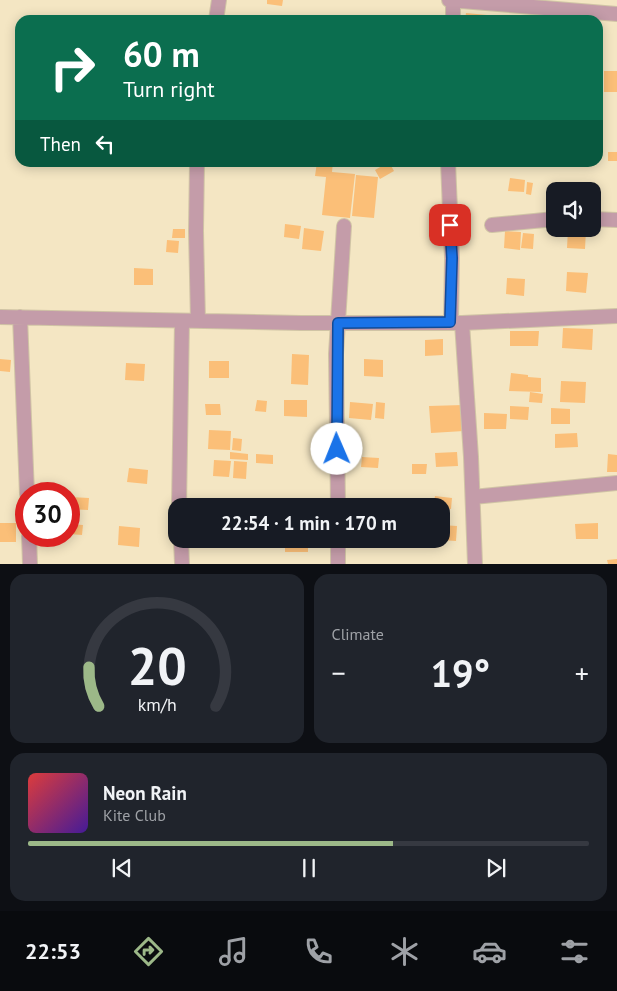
<!DOCTYPE html>
<html lang="en">
<head>
<meta charset="utf-8">
<style>
  :root { --surface:#171b24; --page:#20242c; --text:#f1f3f6; --muted:#9ea1a6; --line:#363941; --accent:#9cb888 }
  body { margin:0; font-family:"PT Sans",sans-serif; background:var(--page); color:var(--text); height:100vh; display:flex; flex-direction:column; font-size:19px; white-space:nowrap }
  * { box-sizing:border-box; margin:0 }
  p { font-size:16px; color:var(--muted) }
  .icon { flex:none; width:28px; height:28px; fill:none; stroke:currentColor; stroke-width:2; stroke-linecap:round; stroke-linejoin:round }
  .map { position:relative; height:564px; overflow:hidden }
  .side { display:flex; flex-direction:column; gap:10px; padding:10px; background:#0d0f14; flex:1 }
  .side>* { flex:none }
  .guide { position:absolute; left:15px; top:15px; width:588px; height:152px; border-radius:15px; box-shadow:0 2px 12px #0003; background:#0b6e4f; color:#fff; overflow:hidden }
  .tools { position:absolute; left:546px; top:182px; display:grid; gap:10px }
  .tools a { display:grid; place-items:center; width:55px; height:55px; border-radius:10px; background:var(--surface); box-shadow:0 2px 12px #0003; font-size:25px }
  .speed { position:absolute; left:15px; top:482px; display:flex; gap:10px; font-size:25px; font-weight:700; text-align:center }
  .speed>* { display:grid; place-content:center; width:65px; height:65px; border-radius:50%; background:var(--surface); box-shadow:0 2px 12px #0003; line-height:1 }
  .speed .limit { border:8px solid #d22; background:#fff; color:#111 }
  .pin { position:absolute; display:grid; place-items:center; width:42px; height:42px; color:#fff; margin:-21px; border-radius:10px; box-shadow:0 2px 8px #0006 }
  .me { position:absolute; width:55px; margin:-28px; rotate:359deg; stroke-linejoin:round; filter:drop-shadow(0 0 4px #0008) }
  .turn { display:flex; align-items:center; gap:18px; height:105px; padding:0 25px; font-size:22px }
  .turn .icon { width:65px; height:65px; stroke-width:2.5 }
  .turn b { display:block; font-size:35px; line-height:42px }
  .then { display:flex; align-items:center; height:48px; padding:0 25px; background:#0003; gap:10px; font-size:19px }
  .big { font-size:38px; font-weight:800; line-height:1.1 }
  .side .tile { flex:1; display:flex; flex-direction:column; justify-content:center; gap:8px; min-width:0; padding:0 18px; border-radius:15px; background:var(--page) }
  .side .dial { align-items:center; gap:0 }
  .dial svg { height:130px; overflow:visible; fill:none; stroke:var(--line); stroke-width:7; stroke-linecap:round; text-anchor:middle }
  .dial text { fill:var(--text); stroke:none }
  .song { display:flex; align-items:center; gap:15px }
  .cover { width:60px; height:60px; border-radius:8px; background:linear-gradient(135deg,hsl(0 70% 55%),hsl(260 70% 35%)) }
  .played { height:5px; border-radius:2px; background:linear-gradient(90deg,var(--accent) 65%,var(--line) 65%) }
  .keys { display:flex; justify-content:space-around; direction:ltr }
  .heat { display:flex; justify-content:space-between; align-items:center; font-size:28px; direction:ltr }
  .side .tiles { flex:1; display:grid; gap:10px; grid-template-columns:1fr 1fr }
  .tile:last-child { grid-column:span 2 }
  .trip { position:absolute; left:168px; top:498px; width:282px; height:50px; border-radius:15px; background:var(--surface); box-shadow:0 2px 12px #0003; font-weight:800; line-height:50px; text-align:center }
  .tab-bar { display:flex; height:80px; justify-content:space-around; align-items:center; background:#090b0e; color:var(--muted) }
  .tab-bar .icon { width:35px; height:35px }
  .tab-bar .selected { color:var(--accent) }
  .tab-bar b { font-size:22px; color:var(--text) }
  .map>svg:first-child { display:block }
</style>
</head>
<body>
<div class="map">
<svg width="617" height="564" viewBox="0 0 617 564">
  <rect width="100%" height="100%" fill="#f4e6c3"/>
  <!-- building -->
  <path fill="#fbbf78" d="M267,0H283L282,6L267,4Z
    M466,13L487,15L486,20H465Z
    M604,71H617V92H604Z
    M608,152H617V161H608Z
    M317,162H333L332,172L355,174L350,218L322,215L326,177L315,176Z
    M389,162L394,171L380,179L375,170Z
    M356,175L378,177L374,218L352,216Z
    M510,178L525,180L524,192L508,191Z
    M527,182L533,183L531,195L526,194Z
    M285,224L301,226L299,239L284,237Z
    M304,228L324,231L321,251L302,249Z
    M173,229H185V238H172Z
    M568,229L586,230L585,249L567,248Z
    M505,231L521,232L520,250L504,248Z
    M523,233L534,234L533,249L521,248Z
    M167,240L179,241L178,253L166,252Z
    M134,268L153,269V285H134Z
    M567,272L588,273L586,293L566,291Z
    M507,278L525,279L524,296L506,294Z
    M563,328L593,329L592,350L562,348Z
    M510,331H539L538,346H510Z
    M443,339V355L425,356V340Z
    M292,354L309,355L308,385L291,384Z
    M0,359L11,360L10,372L0,371Z
    M364,359L383,360V377L364,376Z
    M209,361H229V378H209Z
    M126,363L145,364L144,381L125,380Z
    M511,373L528,375V377L541,378V392L509,391Z
    M561,381L586,382L585,403L560,402Z
    M530,392L543,394L542,403L529,402Z
    M257,400L267,401L266,412L255,411Z
    M284,400H307V417L284,416Z
    M350,402L373,404L371,420L349,418Z
    M376,402L385,403L384,419L375,418Z
    M205,404H220L221,415H206Z
    M463,405L464,431L431,433L429,406Z
    M510,406L529,407L528,420L510,419Z
    M551,408L570,409V424H551Z
    M484,413L507,414L506,429H484Z
    M209,430L231,431L230,450L208,449Z
    M577,433L578,447L555,448V434Z
    M233,438L242,439L241,451L232,450Z
    M230,452L248,454V460L230,459Z
    M457,452L458,466L436,467L435,453Z
    M256,454L273,455V464L256,463Z
    M608,454L617,455V472H607Z
    M362,457L379,458L378,468L361,467Z
    M214,460L231,461L229,477L213,476Z
    M234,461L247,462L246,479L233,478Z
    M412,464H427L426,474H412Z
    M129,468L148,470L147,484L127,482Z
    M435,496L452,498L451,509L441,508V506H433Z
    M70,497L89,498L88,510L69,509Z
    M0,523H16V542H0Z
    M598,523V539H576L575,524Z
    M69,524L83,525L82,535L69,534Z
    M441,525L457,526L456,541L441,540Z
    M119,526L140,528L139,547L118,545Z
    M207,539H229V543H207Z
    M285,539H308V552H285Z
    M353,539H384V541L354,542Z
    M617,559V564H608L607,560Z"/>
  <g fill="none" stroke-linecap="round" stroke-linejoin="round">
    <defs>
      <path id="street" d="M449,0L617,14
        M216,20L219,0
        M453,20V0
        M197,162L196,231L198,321
        M448,162L452,258L451,322
        M592,219L617,220
        M492,225L555,219
        M0,317L301,323H462L617,316
        M20,317L27,494
        M462,323L471,457L475,564
        M473,497L617,483
        M179,506L182,321
        M338,506L336,354L344,226
        M29,536L30,564
        M181,539L182,564
        M338,539V564"/>
    </defs>
    <!-- street casing -->
    <use href="#street" stroke="#d0c4a5" stroke-width="16"/>
    <!-- street -->
    <use href="#street" stroke="#c49ca9" stroke-width="14"/>
  </g>
  <g fill="none" stroke-linecap="round" stroke-linejoin="round">
    <defs>
      <path id="route" d="M337,449L338,323L450,322L452,258L450,225"/>
    </defs>
    <!-- route casing -->
    <use href="#route" stroke="#114b97" stroke-width="12"/>
    <!-- route -->
    <use href="#route" stroke="#1a73e8" stroke-width="9"/>
  </g>
</svg>
<div class="tools">
<a><svg class="icon" aria-label="sound" viewBox="0 0 24 24"><path d="M4 9h4l5-4v14l-5-4H4zM17 9q2 3 0 6"/></svg></a>
</div>
<div class="speed"><div class="limit">30</div></div>
<div class="pin" style="left:450px;top:225px;background:#d93025"><svg class="icon" aria-label="arrive" viewBox="0 0 24 24"><path d="M6 21V4h12l-3 4 3 4H6"/></svg></div>
<svg class="me" style="left:337px;top:449px" viewBox="-20 -20 40 40"><circle r="19" fill="#fff"/><path d="M0-13L10 11 0 6-10 11z" fill="#1a73e8"/></svg>
<div class="trip">22:54 · 1 min · 170 m</div>
<div class="guide">
<div class="turn"><svg class="icon" aria-label="right" viewBox="0 0 24 24"><path d="M7 20v-9h11M14 6l5 5-5 5"/></svg><div><b>60 m</b>Turn right</div></div>
<div class="then">Then<svg class="icon" aria-label="left" viewBox="0 0 24 24"><path d="M17 20v-9H6M10 6l-5 5 5 5"/></svg></div>
</div>
</div>
<section class="side">
<div class="tiles">
<div class="tile dial"><svg viewBox="0 0 100 80">
<path d="M14 69A42 42 0 1 1 86 69"/>
<path d="M14 69A42 42 0 0 1 8 45" stroke="#9cb888"/>
<text x="50" y="56" font-size="32" font-weight="700">20</text>
<text x="50" y="72" font-size="11">km/h</text>
</svg></div>
<div class="tile"><p>Climate</p>
<div class="heat"><a>−</a><b class="big">19°</b><a>+</a></div>
</div>
<div class="tile">
<div class="song"><i class="cover"></i><div><b>Neon Rain</b><p>Kite Club</p></div></div>
<div class="played"></div>
<div class="keys"><svg class="icon" aria-label="previous" viewBox="0 0 24 24"><path d="M18 5L8 12l10 7zM5 5v14"/></svg><svg class="icon" aria-label="pause" viewBox="0 0 24 24"><path d="M8 5v14M16 5v14"/></svg><svg class="icon" aria-label="next" viewBox="0 0 24 24"><path d="M6 5l10 7-10 7zM19 5v14"/></svg></div>
</div>
</div>
</section>
<nav class="tab-bar">
<b>22:53</b>
<svg class="icon selected" aria-label="directions" viewBox="0 0 24 24"><path d="M12 3l9 9-9 9-9-9zM9 14v-3h6M13 9l2 2-2 2"/></svg>
<svg class="icon" aria-label="music" viewBox="0 0 24 24"><path d="M9 18V5l10-2v13"/><circle cx="6" cy="18" r="3"/><circle cx="16" cy="16" r="3"/></svg>
<svg class="icon" aria-label="phone" viewBox="0 0 24 24"><path d="M5 4h4l2 5-3 2q2 4 5 5l2-3 5 2v4C11 20 4 13 5 4z"/></svg>
<svg class="icon" aria-label="climate" viewBox="0 0 24 24"><path d="M12 3v18M4 7l16 10M4 17L20 7"/></svg>
<svg class="icon" aria-label="car" viewBox="0 0 24 24"><path d="M5 17H2v-5l4-1 3-4h7l3 4 3 1v5h-3M9 17h6M6 11h13"/><circle cx="7" cy="17" r="2"/><circle cx="17" cy="17" r="2"/></svg>
<svg class="icon" aria-label="filters" viewBox="0 0 24 24"><path d="M4 7h16M4 17h16"/><circle cx="9" cy="7" r="2"/><circle cx="15" cy="17" r="2"/></svg>
</nav>
</body>
</html>
